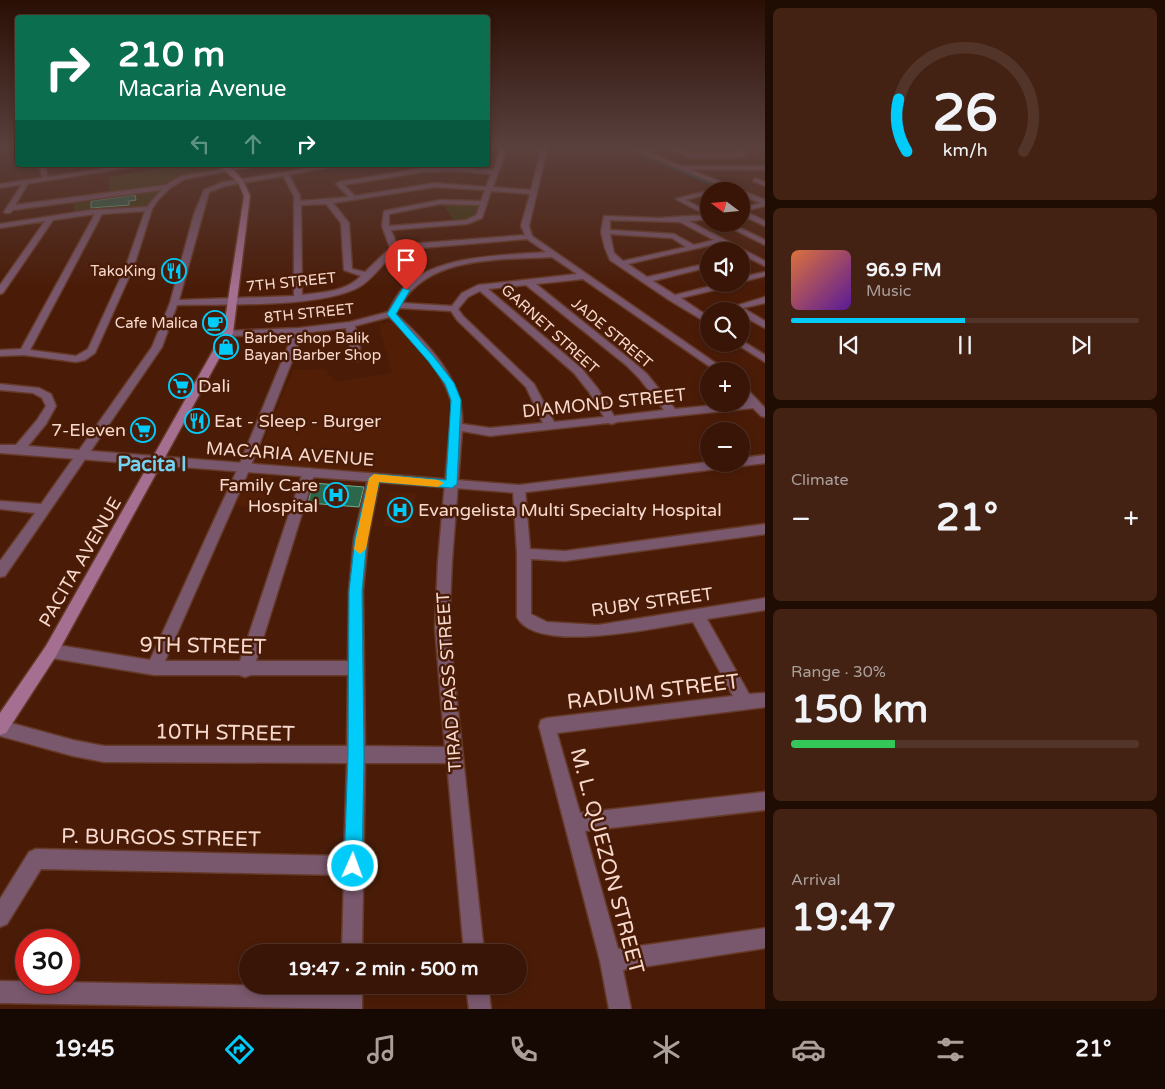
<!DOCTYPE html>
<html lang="en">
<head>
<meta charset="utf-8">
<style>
  :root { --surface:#381506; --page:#432214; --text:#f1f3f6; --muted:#ab9f9b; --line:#523428; --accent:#00cbf9 }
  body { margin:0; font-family:"Varela Round",sans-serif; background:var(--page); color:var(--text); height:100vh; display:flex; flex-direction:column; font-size:19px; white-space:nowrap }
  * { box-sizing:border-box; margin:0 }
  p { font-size:16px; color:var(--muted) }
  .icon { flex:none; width:28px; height:28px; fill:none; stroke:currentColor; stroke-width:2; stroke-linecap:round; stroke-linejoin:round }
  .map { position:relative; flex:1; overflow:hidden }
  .sheet { display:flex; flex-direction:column; gap:8px; padding:8px; background:#1f0c03; width:400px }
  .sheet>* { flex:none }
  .guide { position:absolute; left:15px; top:15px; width:475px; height:152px; border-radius:5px; box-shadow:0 2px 8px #0003,0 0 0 1px var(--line); background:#0b6e4f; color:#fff; overflow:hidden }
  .needle { width:32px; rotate:286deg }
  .tools { position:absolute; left:700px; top:182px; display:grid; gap:10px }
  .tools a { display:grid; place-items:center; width:50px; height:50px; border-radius:50%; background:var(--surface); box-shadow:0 2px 8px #0003,0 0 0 1px var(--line); font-size:25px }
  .speed { position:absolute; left:15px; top:929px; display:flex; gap:10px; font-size:25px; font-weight:700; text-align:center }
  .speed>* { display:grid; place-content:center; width:65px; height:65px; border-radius:50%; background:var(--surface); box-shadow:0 2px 8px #0003,0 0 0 1px var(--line); line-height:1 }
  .speed .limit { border:8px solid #d22; background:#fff; color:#111 }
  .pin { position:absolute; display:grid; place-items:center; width:42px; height:42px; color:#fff; margin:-51px -21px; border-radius:50% 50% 50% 0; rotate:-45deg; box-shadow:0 0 5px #0007 }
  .pin .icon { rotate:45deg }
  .me { position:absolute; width:55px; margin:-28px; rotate:2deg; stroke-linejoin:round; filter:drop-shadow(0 0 4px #0008) }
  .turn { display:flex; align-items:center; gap:18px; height:105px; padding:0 20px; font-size:22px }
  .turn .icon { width:65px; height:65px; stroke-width:2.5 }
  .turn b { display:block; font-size:35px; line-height:42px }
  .lanes { display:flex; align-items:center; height:48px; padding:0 20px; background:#0003; justify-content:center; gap:25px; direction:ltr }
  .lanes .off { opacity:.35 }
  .big { font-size:38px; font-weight:700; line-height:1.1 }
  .sheet .tile { flex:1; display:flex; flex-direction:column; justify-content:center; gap:8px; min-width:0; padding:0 18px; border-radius:8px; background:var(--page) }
  .sheet .dial { align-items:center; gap:0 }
  .dial svg { height:130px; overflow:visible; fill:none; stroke:var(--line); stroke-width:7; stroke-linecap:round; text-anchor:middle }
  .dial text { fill:var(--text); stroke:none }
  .song { display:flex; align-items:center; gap:15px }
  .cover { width:60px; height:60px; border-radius:8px; background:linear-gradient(135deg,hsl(20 70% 55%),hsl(270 70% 35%)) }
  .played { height:5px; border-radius:2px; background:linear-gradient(90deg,var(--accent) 50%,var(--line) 50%) }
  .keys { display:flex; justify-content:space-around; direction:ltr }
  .heat { display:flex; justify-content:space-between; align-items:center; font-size:28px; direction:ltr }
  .charge { height:8px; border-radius:4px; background:linear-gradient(90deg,#34c759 30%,var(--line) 0) }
  .trip { position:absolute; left:239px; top:944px; width:288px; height:50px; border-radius:25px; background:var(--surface); box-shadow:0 2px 8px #0003,0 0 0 1px var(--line); font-weight:700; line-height:50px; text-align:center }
  .tabs { display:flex; height:80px; justify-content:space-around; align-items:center; background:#160802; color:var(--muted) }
  .tabs .icon { width:35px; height:35px }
  .tabs .active { color:var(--accent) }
  .tabs b { font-size:22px; color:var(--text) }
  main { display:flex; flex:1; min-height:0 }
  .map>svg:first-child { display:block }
</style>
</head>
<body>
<main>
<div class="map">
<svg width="765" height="1009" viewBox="0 0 765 1009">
  <rect width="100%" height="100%" fill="#4a1c08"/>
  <!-- built -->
  <path fill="#531e06" d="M394,321L450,390L445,478L255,462L293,370L325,369L335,382L392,373L379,326Z
    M245,474L273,477L261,508L231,505Z
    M390,492L415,494L410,529L383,526Z"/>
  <!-- green -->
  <path fill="#3e380d" d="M180,165H215L228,170L175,181L147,208L76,214L71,199L109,193V177Z
    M441,202L484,203L476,219L455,222Z"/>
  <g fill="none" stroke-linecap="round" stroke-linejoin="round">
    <!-- stream -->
    <path stroke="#075164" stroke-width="2" d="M616,145L716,186"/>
  </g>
  <!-- building -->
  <path fill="#2b674c" stroke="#71ad8f" d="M135,195L136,200L129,201V205L91,208V201Z
    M313,483L364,487L359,507L308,503Z"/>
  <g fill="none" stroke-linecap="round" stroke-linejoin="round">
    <defs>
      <path id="minor" d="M502,145H508L493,187L531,190L541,150L510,145L542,147L548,145L529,226L532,236L727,371H716L583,279L536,284L632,361L647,374L675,409L747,402L741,395V386L745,387L765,408V417L761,416L753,408L617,422L612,424L608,423L490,436L462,431L452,561L449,627L484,952H464L447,763H365L362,952H342L344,875L41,869L7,924L0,927V899L29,852L36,849L344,856L347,763L104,762L73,756L0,736V720L73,740L104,746H347L348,675H251L245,677L239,675H154L51,658L46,656L43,651L46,646L51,644L150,660L238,468L293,334L228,336L223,333L225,331L299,328L350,322L388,312C392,305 394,300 399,293C430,254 501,256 546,252L527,239L396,250C384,262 373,279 359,287C321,308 224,304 177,305L162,347L5,576L0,577V561L35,513L0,509V501L41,504L152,347L170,303L194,214L204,190L223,182L328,165H342L289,175L300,196V201L349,197L336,184L339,182L423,168L454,167L493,170ZM454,171L491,174L486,187L435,183L355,196L344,185L423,172ZM283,176L294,196V296L179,300L209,192L225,186ZM435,187L485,190L481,201L440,200L384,211L382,226L390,248L365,272L352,269L349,223L333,203ZM491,191L530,194L521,226L525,235L397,245L391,230L467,224L482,218ZM326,204L341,223L344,270L361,276C345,292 323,292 302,295L301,205ZM440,204L480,205L476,215L466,220L389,226V214ZM552,257L577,274L478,285L462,293L452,306L402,303C431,255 504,260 552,257ZM526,285L626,365L639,378L664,410L614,416L598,389L582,369L488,289ZM480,291L574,373L589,392L604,417L554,422L534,384L463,316L458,309L468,297ZM399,308L451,311L457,320L526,387L543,423L490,428L462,424C465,381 426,341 396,314ZM389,317C412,338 446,374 452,405L438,561L435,627L445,747L365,746L363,591L368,538L380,478L378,475H370L368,478L354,538L349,591L348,661H256L315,472L309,468L303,472L240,661H165L250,468L303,333L346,328L352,358L357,361L362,358L355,326Z
        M658,145H668L693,154L737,153L731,148L694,145H735L745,155L742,157L692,158L664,148L640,153L637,151Z
        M759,145H765V150Z
        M39,165H45L48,180L43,179Z
        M247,165H262L185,179L170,188L158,200L152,209L134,266L95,353L85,360L76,362L24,355L0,356V350L21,349L95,214L53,220L3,293L0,294V285L45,221L0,228V224L91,210L147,207L161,190L13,210L10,213H6L4,212L24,181L29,182L15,205L166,185L181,176ZM145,211L126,266L88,349L76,356L30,350L102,214Z
        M682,166H765V170L680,169Z
        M755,178L765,182V186L753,181Z
        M730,185L732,186V188L709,191V194L685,200L709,211V219L689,221L765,261V266L741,254V251H736L720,243L628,264L647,277L709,263V267L653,281L675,295L719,284H732L731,286L681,298L709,317V324L669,300L610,260L605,248L601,232L604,216L658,218L706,215L676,199ZM610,220L680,222L714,240L694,245L674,234L610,230ZM610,234L672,238L686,247L623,261L614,253Z
        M765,202V206L745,211L765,221V226L741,215V208Z
        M723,224H732L765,240V245Z
        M765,272V276L741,282V277Z
        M765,297V303L743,308L765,321V328L741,315V311H719Z
        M741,340L765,355V362L738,345L741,344Z
        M519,485L525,489L530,549L565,551L765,524V534L565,561L531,559V614L547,622L598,625L765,598V610L707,619L749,694L765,693V707L557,733L580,813L765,792V810L585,831L618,949L765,928V948L623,970L631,1009H609L600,961L539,726L541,720L547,718L733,696L693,622C659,627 536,655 517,617V554L513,489Z
        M0,981L340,987V985H362V1009L0,1003Z
        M466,985H488L491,1009H469Z"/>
      <path id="tertiary" d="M621,145H630L765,200V205L741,195V191H734Z
        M129,165H145L0,188V184Z
        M0,384L39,388L51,394L56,406L46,424L28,446L519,485L709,462V464H731L725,468L519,493L0,453V445H16L37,420L46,406L42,398L33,393L0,390Z
        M765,455V463L741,466L736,464H741V458Z"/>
      <path id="secondary" d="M218,165C235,165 245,182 250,196L233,333L56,656L6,733L0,735V713L46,646L223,333L244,196L238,182Z"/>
    </defs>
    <!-- minor casing -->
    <use href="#minor" stroke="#663a28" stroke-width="3"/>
    <!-- tertiary casing -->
    <use href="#tertiary" stroke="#663a28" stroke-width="3"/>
    <!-- secondary casing -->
    <use href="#secondary" stroke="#663a28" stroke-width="3"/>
    <!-- minor -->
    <use href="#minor" fill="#79576c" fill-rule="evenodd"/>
    <!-- tertiary -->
    <use href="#tertiary" fill="#79576c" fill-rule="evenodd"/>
    <!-- secondary -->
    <use href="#secondary" fill="#a46f90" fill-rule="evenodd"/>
  </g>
  <!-- sky -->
  <linearGradient id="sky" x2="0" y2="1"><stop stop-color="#290f04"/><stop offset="0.51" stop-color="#5a403d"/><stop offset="1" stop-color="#5a403d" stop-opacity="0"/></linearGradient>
  <rect width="765" height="287" fill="url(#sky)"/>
  <!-- route -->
  <path fill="#00cbf9" stroke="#0084a2" d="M403,288L410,290L396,314L434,357L454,383L461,400L457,484L452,488L379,482L367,538L362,591L364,756L362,866L359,872L353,875L347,872L344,866L348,756L349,591L355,538L369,478L374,474L446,480L451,400L445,384L428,361L387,314Z"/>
  <!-- slow -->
  <path fill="#f59e0b" d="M374,474L438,480L444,483L438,487L379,482L366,549L360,554L354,549L369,478Z"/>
  <!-- icons -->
  <defs>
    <symbol id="restaurant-ring" viewBox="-11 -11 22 22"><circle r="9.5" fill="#4a1c08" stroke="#00cbf9" stroke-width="1.5"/><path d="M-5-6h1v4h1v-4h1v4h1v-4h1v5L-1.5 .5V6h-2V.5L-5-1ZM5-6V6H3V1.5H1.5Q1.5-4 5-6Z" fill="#00cbf9"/></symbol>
    <symbol id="cafe-ring" viewBox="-11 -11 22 22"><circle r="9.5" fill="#4a1c08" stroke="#00cbf9" stroke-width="1.5"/><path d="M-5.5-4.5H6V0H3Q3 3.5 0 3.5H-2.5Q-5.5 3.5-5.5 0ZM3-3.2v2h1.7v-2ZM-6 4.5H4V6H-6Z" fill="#00cbf9"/></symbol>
    <symbol id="shop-ring" viewBox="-11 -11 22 22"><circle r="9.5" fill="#4a1c08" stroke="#00cbf9" stroke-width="1.5"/><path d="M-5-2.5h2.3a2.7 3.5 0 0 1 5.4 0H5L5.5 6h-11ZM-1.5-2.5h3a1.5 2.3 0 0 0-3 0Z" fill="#00cbf9"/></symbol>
    <symbol id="supermarket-ring" viewBox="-11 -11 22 22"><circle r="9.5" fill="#4a1c08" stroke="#00cbf9" stroke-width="1.5"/><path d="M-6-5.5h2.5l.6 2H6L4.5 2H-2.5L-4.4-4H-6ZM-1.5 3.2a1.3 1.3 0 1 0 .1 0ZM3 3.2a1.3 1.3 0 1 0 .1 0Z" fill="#00cbf9"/></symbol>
    <symbol id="hospital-ring" viewBox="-11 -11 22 22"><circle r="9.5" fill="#4a1c08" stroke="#00cbf9" stroke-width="1.5"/><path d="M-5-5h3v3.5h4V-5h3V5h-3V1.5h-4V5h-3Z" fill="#00cbf9"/></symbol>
  </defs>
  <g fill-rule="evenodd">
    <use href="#restaurant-ring" x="160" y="257" width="28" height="28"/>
    <use href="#cafe-ring" x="201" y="309" width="28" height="28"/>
    <use href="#shop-ring" x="212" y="333" width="28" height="28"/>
    <use href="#supermarket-ring" x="167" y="372" width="28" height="28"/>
    <use href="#restaurant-ring" x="183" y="407" width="28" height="28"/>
    <use href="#supermarket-ring" x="129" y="416" width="28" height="28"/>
    <use href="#hospital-ring" x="322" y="481" width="28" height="28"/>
    <use href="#hospital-ring" x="386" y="496" width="28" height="28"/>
  </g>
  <g text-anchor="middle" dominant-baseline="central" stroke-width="5" stroke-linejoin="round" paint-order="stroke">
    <!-- far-poi labels -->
    <g font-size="15" fill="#f8d9cd" stroke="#4a1c08" text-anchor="end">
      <text x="156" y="271">TakoKing</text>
      <text x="198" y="323">Cafe Malica</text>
      <text x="244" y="338" text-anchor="start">Barber shop Balik<tspan x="244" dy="17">Bayan Barber Shop</tspan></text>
    </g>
    <!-- far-street labels -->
    <g font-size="15" fill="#f8d9cd" stroke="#4a1c08">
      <text transform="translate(291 282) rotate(-6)">7TH STREET</text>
      <text transform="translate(309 313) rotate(-6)">8TH STREET</text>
      <text transform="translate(550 329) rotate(42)">GARNET STREET</text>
      <text transform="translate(612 333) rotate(40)">JADE STREET</text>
    </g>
    <!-- poi labels -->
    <g font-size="18" fill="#f8d9cd" stroke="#4a1c08" text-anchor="start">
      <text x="198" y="386">Dali</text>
      <text x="214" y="421">Eat - Sleep - Burger</text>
      <text x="126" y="430" text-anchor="end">7-Eleven</text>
      <text x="318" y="485" text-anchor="end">Family Care<tspan x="318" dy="21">Hospital</tspan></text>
      <text x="418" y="510">Evangelista Multi Specialty Hospital</text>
    </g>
    <!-- street labels -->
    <g font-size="18" fill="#f8d9cd" stroke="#4a1c08">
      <text transform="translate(604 403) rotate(-6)">DIAMOND STREET</text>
      <text transform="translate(290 454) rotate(4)">MACARIA AVENUE</text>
      <text transform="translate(80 562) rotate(-60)">PACITA AVENUE</text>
      <text transform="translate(652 602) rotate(-8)">RUBY STREET</text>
      <text transform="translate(449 682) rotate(-94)">TIRAD PASS STREET</text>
    </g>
    <!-- quarter labels -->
    <g font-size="20" font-weight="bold" fill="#74d3f2" stroke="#4a1c08">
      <text x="152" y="465">Pacita I</text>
    </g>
    <!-- near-street labels -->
    <g font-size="21" fill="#f8d9cd" stroke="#4a1c08">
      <text transform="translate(203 646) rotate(1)">9TH STREET</text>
      <text transform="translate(653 692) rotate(-7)">RADIUM STREET</text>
      <text transform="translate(225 733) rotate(1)">10TH STREET</text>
      <text transform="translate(161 838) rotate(1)">P. BURGOS STREET</text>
      <text transform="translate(607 861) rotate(75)">M. L. QUEZON STREET</text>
    </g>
  </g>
</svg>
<div class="tools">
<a><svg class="needle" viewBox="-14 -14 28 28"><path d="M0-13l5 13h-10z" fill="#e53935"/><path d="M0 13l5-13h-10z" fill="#ab9f9b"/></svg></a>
<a><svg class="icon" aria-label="sound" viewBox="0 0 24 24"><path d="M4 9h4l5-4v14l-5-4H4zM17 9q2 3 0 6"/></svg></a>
<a><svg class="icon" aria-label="search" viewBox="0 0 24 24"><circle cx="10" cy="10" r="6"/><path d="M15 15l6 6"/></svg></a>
<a>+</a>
<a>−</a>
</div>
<div class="speed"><div class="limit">30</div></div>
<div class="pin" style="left:406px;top:290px;background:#d93025"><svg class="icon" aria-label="arrive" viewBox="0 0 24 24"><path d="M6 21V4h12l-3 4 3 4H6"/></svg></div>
<svg class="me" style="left:353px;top:866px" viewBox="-20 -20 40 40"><circle r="17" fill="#00cbf9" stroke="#fff" stroke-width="3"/><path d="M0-11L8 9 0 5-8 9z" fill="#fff"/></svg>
<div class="trip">19:47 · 2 min · 500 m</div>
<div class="guide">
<div class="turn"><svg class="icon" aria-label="right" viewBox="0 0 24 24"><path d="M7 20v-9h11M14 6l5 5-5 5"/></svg><div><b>210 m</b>Macaria Avenue</div></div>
<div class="lanes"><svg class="icon off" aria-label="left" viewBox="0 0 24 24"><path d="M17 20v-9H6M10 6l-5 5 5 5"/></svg><svg class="icon off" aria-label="ahead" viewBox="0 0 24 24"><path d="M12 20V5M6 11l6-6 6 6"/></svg><svg class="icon" aria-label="right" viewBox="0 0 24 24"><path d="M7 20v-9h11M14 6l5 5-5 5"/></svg></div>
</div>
</div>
<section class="sheet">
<div class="tile dial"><svg viewBox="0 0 100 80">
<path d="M14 69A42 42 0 1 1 86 69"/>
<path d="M14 69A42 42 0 0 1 9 37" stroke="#00cbf9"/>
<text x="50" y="56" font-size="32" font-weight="700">26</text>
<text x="50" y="72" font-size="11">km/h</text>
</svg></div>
<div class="tile">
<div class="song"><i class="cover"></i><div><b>96.9 FM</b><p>Music</p></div></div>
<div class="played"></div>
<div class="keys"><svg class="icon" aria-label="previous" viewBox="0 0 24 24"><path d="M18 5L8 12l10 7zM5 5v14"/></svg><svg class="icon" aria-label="pause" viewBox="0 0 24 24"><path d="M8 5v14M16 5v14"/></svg><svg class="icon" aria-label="next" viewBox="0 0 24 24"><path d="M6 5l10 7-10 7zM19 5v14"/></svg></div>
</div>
<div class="tile"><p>Climate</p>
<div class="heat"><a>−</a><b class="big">21°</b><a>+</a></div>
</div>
<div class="tile"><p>Range · 30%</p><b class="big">150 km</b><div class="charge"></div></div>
<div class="tile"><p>Arrival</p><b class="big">19:47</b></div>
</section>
</main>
<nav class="tabs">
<b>19:45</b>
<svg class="icon active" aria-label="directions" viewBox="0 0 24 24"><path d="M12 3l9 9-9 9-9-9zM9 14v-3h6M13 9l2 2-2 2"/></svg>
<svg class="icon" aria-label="music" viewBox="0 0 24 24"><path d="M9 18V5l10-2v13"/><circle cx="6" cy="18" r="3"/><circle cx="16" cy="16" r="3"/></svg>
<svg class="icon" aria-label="phone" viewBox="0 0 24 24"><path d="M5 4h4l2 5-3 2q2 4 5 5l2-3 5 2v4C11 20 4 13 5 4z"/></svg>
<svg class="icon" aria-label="climate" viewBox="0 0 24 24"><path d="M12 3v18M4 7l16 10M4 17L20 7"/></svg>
<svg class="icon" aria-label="car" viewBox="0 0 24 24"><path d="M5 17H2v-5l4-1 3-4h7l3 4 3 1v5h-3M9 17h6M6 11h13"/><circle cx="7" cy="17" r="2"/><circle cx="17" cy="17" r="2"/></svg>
<svg class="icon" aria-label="filters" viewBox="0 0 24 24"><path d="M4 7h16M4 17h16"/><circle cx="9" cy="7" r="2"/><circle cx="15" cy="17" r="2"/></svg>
<b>21°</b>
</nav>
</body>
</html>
